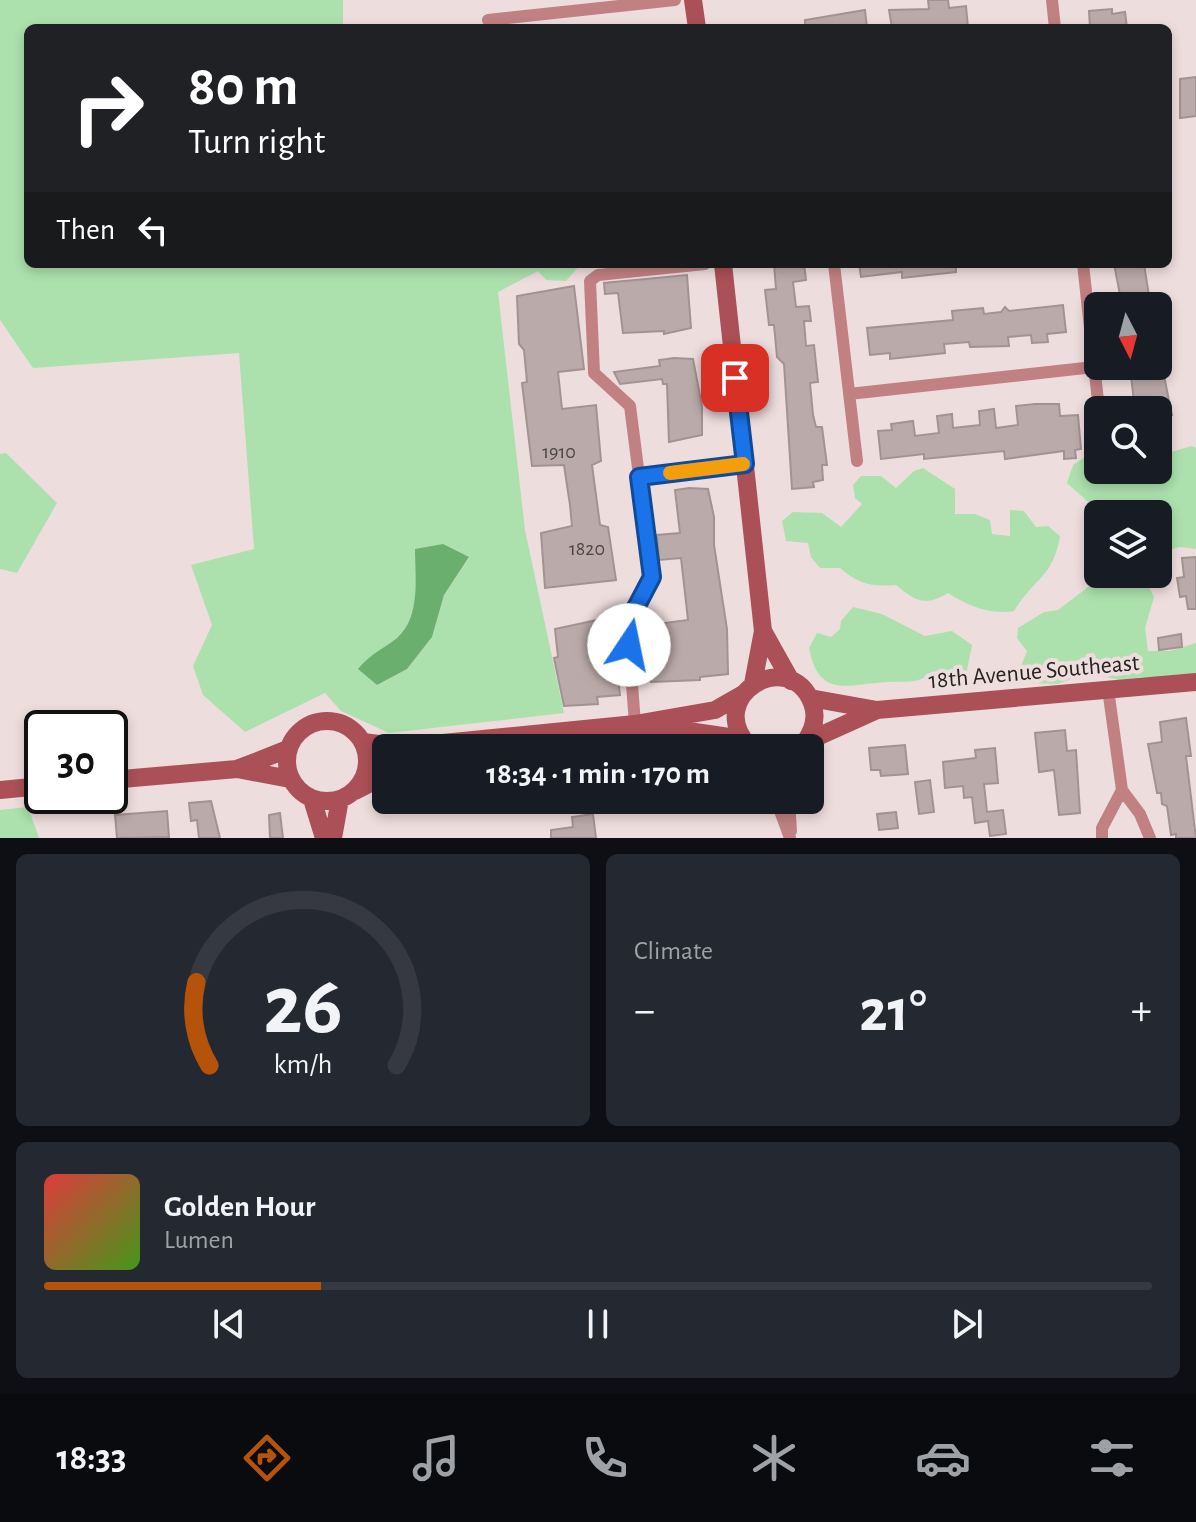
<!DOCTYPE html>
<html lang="en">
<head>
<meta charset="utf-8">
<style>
  :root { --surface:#171b24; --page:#242831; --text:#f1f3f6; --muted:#9ea1a6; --line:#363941; --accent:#b45309 }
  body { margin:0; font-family:"Alegreya Sans",sans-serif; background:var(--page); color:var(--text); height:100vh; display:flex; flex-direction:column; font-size:30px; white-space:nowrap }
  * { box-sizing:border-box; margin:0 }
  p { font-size:26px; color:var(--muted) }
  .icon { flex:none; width:44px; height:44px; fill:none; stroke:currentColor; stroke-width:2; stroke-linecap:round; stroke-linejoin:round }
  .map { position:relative; height:838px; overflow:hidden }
  .sheet { display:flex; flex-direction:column; gap:16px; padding:16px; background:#0d0f14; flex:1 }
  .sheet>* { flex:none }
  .guide { position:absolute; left:24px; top:24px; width:1148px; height:244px; border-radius:12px; box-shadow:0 4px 12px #0003; background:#202124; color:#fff; overflow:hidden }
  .needle { width:52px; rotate:174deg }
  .buttons { position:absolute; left:1084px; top:292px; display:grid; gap:16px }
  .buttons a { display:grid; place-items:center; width:88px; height:88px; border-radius:12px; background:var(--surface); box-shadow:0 4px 12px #0003; font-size:40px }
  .speed { position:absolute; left:24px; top:710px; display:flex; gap:16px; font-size:40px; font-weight:700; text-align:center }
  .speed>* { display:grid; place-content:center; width:104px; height:104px; border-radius:50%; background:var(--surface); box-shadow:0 4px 12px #0003; line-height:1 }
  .speed .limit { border:4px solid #111; border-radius:12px; background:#fff; color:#111 }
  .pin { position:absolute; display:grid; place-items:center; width:68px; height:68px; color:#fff; margin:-34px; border-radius:16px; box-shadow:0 4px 12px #0006 }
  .me { position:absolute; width:88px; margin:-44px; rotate:11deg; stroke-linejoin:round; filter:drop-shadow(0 0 6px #0008) }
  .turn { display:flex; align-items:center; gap:28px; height:168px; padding:0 32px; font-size:36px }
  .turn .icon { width:104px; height:104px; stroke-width:2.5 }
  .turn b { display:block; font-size:56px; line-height:68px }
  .then { display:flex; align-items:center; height:76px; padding:0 32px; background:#0003; gap:16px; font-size:30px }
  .big { font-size:60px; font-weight:600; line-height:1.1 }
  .sheet .card { flex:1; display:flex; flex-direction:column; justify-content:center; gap:12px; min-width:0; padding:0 28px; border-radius:12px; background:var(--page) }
  .sheet .dial { align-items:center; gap:0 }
  .dial svg { height:208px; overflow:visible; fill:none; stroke:var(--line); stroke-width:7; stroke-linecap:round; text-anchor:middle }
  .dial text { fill:var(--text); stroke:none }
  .song { display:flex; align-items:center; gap:24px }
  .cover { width:96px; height:96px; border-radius:12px; background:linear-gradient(135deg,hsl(0 70% 55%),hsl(100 70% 35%)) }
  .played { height:8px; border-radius:4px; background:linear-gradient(90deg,var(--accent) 25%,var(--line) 25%) }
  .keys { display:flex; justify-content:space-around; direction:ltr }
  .heat { display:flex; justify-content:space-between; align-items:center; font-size:44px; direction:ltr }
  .sheet .tiles { flex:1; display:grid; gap:16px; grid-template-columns:1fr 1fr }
  .card:last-child { grid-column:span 2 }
  .trip { position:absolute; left:372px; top:734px; width:452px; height:80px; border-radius:12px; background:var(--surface); box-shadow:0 4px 12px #0003; font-weight:600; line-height:80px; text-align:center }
  .tab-bar { display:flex; height:128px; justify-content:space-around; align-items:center; background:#090b0e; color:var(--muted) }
  .tab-bar .icon { width:56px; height:56px }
  .tab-bar .selected { color:var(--accent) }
  .tab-bar b { font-size:36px; color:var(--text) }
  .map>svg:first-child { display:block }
</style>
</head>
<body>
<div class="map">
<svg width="1196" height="838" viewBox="0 0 1196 838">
  <rect width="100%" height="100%" fill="#edd"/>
  <!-- green -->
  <path fill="#ace1ad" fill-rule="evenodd" d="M0,0H343V28H28V264H581L566,281L546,280L538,271L498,292L525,530L564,713L389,733L341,711L325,693L245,732L203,695L193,666L212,625L191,565L254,549L239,353L33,368L0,320ZM415,549L469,558L444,595L432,637L407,669L377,685L359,669C371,653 387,649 399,636C421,612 415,579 415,549Z
    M1191,446L1196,448V549L1180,547L1158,553V514H1110L1111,507L1095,508L1067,483L1073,465L1094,451L1098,452V470H1158V456Z
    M6,453L57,503L17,573L0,569V454Z
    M923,468L955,489V514H975L990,520L992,534L1010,536V510L1024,511L1036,527L1048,526L1060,536C1053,578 1033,579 1014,611C990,615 968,606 948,593C925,607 915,601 896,585C872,587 858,584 840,568H820L811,557L808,543L786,541L782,521L793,512L822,513L841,527L862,504L855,498L853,485L861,476H881L896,488L914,471Z
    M1098,549V574H1142L1154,597L1145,628L1148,651H1170L1196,643V682L1171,685L1142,677L1120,680L1087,673L1058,684L1032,683L1019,671L1027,651L1017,638L1018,628L1044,612L1058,610L1092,584L1086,552Z
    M853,607L882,614L925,636L952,631L972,645L966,675L950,677L934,671C917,685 908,681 887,682C848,684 819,700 809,648L817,633L831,637L840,629L841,621Z
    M28,807L39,838H0V810Z"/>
  <!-- water -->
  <path fill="#6baf6f" d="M443,544L469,557L444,595L432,637L407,669L377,685L358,669C370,654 383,649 397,638C421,616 415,579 415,549Z"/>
  <!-- building -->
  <path fill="#baa" stroke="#a29392" stroke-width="2" d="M928,0H948L949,8L966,6L968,28H892L889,10L929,9Z
    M1112,9V14L1125,12L1127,28H1090L1089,11Z
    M865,10L867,28H805V20Z
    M1196,77V116L1180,118V79Z
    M774,264H804L806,280L793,282L796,307L809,306L811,321H804L806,346L814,345L818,382L810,383L813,415L816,427H822L827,465H822L823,480L813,482L814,487L792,489L784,364L777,357L774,325H769L765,290L776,289Z
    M859,264H956V272L902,278V272L861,277Z
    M1114,264H1144L1150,302L1122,305Z
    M687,275L691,328L664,334V331L623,333L618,293L605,294L604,283Z
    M574,286L584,369L558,372L562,409L596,405L601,461L592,465L600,525L608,527L616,580L545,588L541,533L572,526L570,505L564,465L532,466L522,383L527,382L524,350L519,344L517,296Z
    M1063,305L1066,332L1047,334L1048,342L1032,343L1031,335L1008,337L1009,346L970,347L969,342L944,344L945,353L890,359V353L870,355L867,328L953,320L952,311L983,308L984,314L1001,312L1005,307L1009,311Z
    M674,358L693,359L702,406V435L669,442L667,384H663L662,379L620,384L614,372L660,366L659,360Z
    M1162,366L1172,415L1158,416V410H1135L1130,367Z
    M1035,404H1059L1060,416L1078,415L1081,449L1075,450L1076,458L1064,459V451L1005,459L1004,451L924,459V454L881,459L878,431L892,430L891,424L913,421L915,436L939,433L937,416L952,414L953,428L980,425L979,411L994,409L996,428L1018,425L1016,406Z
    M1158,419H1166L1170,452L1158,453Z
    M689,488L708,489L714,517V545L727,629L728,674L700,677V680L651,682L641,626L688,620L681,558L659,560L657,535L680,533L675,490Z
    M1196,557V609H1188L1186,596L1180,597L1177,578L1184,577L1182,558Z
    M611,617L620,695L597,697L598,704L564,706L554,658L558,657L555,629Z
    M1181,634L1182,647L1159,650L1158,638Z
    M1186,718L1191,756H1186L1196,838H1176V834L1171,835L1167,806L1162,804L1161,793H1157L1148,744L1162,742L1160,722Z
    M1065,730L1067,751L1076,750L1080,813L1059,815L1054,770L1039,772L1035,733Z
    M905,745L908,774L881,776L880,770H871L869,748Z
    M995,748L998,783L984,784L987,812L1003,810L1006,834L990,836L988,821L975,823L972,797L964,798L963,786L945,788L943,762L976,758L975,750Z
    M930,780L934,812L919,814L915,782Z
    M211,801L220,838H199L197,820L191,821L189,803Z
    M167,811L169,837L117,838L115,815Z
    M896,812L898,828L879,830L877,814Z
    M280,813L283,838H270L269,815Z
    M593,814L596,838H551V830L573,827L572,817Z"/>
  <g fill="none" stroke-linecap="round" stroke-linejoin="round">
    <!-- street -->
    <path stroke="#c18183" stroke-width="12" d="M1052,0L1055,28
      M488,20L675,0
      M834,264L857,461
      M1083,264L1099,410
      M849,394L1094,367
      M639,477L745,464
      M635,724L629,645L632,615L652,577L630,406L594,373L590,281L598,275L705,264
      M1122,790L1140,814L1150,838
      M776,800L790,838
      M789,800L791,831
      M1102,838V828L1122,790L1108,689"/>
    <!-- secondary -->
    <path stroke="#ab5056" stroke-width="18" d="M693,0L697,28
      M723,264L763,631L791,681
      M753,684L763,631
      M810,698L877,710
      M287 761a40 40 0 1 1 80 0a40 40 0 1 1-80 0Z
      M614,738L695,732L743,739
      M363,742L395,746L443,743L635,724L715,710L743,694
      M806,742L877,710L1196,682
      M749,746C703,697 789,645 812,703C818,718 813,731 804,743
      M529,748L573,743
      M237,769L290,779
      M110,780L237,769L288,749
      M0,790L42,786
      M355,791L386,775
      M312,799L324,838
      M333,838L340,799"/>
  </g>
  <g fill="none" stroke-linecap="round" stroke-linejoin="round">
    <defs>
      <path id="route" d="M629,645L632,615L652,577L639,477L745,464L735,378"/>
    </defs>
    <!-- route casing -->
    <use href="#route" stroke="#114b97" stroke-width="20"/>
    <!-- route -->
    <use href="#route" stroke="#1a73e8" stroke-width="14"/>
    <!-- slow -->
    <path stroke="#f59e0b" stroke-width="14" d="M670,473L743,464"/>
  </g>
  <g text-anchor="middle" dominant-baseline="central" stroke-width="8" stroke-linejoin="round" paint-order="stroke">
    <!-- number labels -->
    <g font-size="20" fill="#4c4343">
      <text x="559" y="452">1910</text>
      <text x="587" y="549">1820</text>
    </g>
    <!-- street labels -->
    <g font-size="24" fill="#272121" stroke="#edd">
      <text transform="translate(1034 672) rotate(-5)">18th Avenue Southeast</text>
    </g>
  </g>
</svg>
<div class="buttons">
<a><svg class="needle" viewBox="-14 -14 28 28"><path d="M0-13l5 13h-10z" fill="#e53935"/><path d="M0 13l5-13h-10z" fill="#9ea1a6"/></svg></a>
<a><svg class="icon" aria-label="search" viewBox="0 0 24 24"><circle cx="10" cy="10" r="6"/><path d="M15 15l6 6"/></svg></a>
<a><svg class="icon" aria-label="layers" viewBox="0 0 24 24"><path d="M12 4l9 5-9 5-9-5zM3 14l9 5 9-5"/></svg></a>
</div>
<div class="speed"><div class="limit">30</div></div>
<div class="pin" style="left:735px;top:378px;background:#d93025"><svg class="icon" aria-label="arrive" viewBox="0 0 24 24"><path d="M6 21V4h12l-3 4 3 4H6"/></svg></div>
<svg class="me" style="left:629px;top:645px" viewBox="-20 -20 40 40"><circle r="19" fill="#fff"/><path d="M0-13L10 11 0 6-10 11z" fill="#1a73e8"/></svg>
<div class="trip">18:34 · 1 min · 170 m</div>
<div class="guide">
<div class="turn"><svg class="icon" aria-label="right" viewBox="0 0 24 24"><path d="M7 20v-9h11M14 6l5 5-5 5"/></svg><div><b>80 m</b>Turn right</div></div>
<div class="then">Then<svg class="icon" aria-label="left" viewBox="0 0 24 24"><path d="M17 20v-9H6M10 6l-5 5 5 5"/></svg></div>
</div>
</div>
<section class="sheet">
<div class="tiles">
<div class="card dial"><svg viewBox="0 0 100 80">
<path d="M14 69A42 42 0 1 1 86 69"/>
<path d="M14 69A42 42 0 0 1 9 37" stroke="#b45309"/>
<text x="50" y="56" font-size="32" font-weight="700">26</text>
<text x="50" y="72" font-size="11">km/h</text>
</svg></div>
<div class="card"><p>Climate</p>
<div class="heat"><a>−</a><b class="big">21°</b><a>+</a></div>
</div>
<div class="card">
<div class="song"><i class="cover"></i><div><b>Golden Hour</b><p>Lumen</p></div></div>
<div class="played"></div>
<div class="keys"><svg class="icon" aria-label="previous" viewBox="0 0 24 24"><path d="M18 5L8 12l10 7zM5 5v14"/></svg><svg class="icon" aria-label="pause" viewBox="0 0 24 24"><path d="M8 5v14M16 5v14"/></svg><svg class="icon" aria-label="next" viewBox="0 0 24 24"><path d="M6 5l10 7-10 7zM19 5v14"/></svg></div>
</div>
</div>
</section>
<nav class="tab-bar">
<b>18:33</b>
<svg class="icon selected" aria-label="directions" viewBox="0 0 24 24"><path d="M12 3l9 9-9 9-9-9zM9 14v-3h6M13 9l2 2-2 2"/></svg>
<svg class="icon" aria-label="music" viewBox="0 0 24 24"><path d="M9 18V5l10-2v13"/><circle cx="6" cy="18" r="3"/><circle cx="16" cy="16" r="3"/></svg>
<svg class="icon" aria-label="phone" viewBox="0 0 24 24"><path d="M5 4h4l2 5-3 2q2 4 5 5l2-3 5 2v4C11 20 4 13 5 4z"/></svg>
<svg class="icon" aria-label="climate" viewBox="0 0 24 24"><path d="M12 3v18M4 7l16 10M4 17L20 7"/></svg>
<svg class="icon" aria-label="car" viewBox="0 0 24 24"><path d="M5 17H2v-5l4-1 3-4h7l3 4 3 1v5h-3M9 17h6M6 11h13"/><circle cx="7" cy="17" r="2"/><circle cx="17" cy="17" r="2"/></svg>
<svg class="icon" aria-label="filters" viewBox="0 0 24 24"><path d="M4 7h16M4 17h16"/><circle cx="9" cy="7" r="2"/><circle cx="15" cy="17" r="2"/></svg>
</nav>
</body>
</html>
